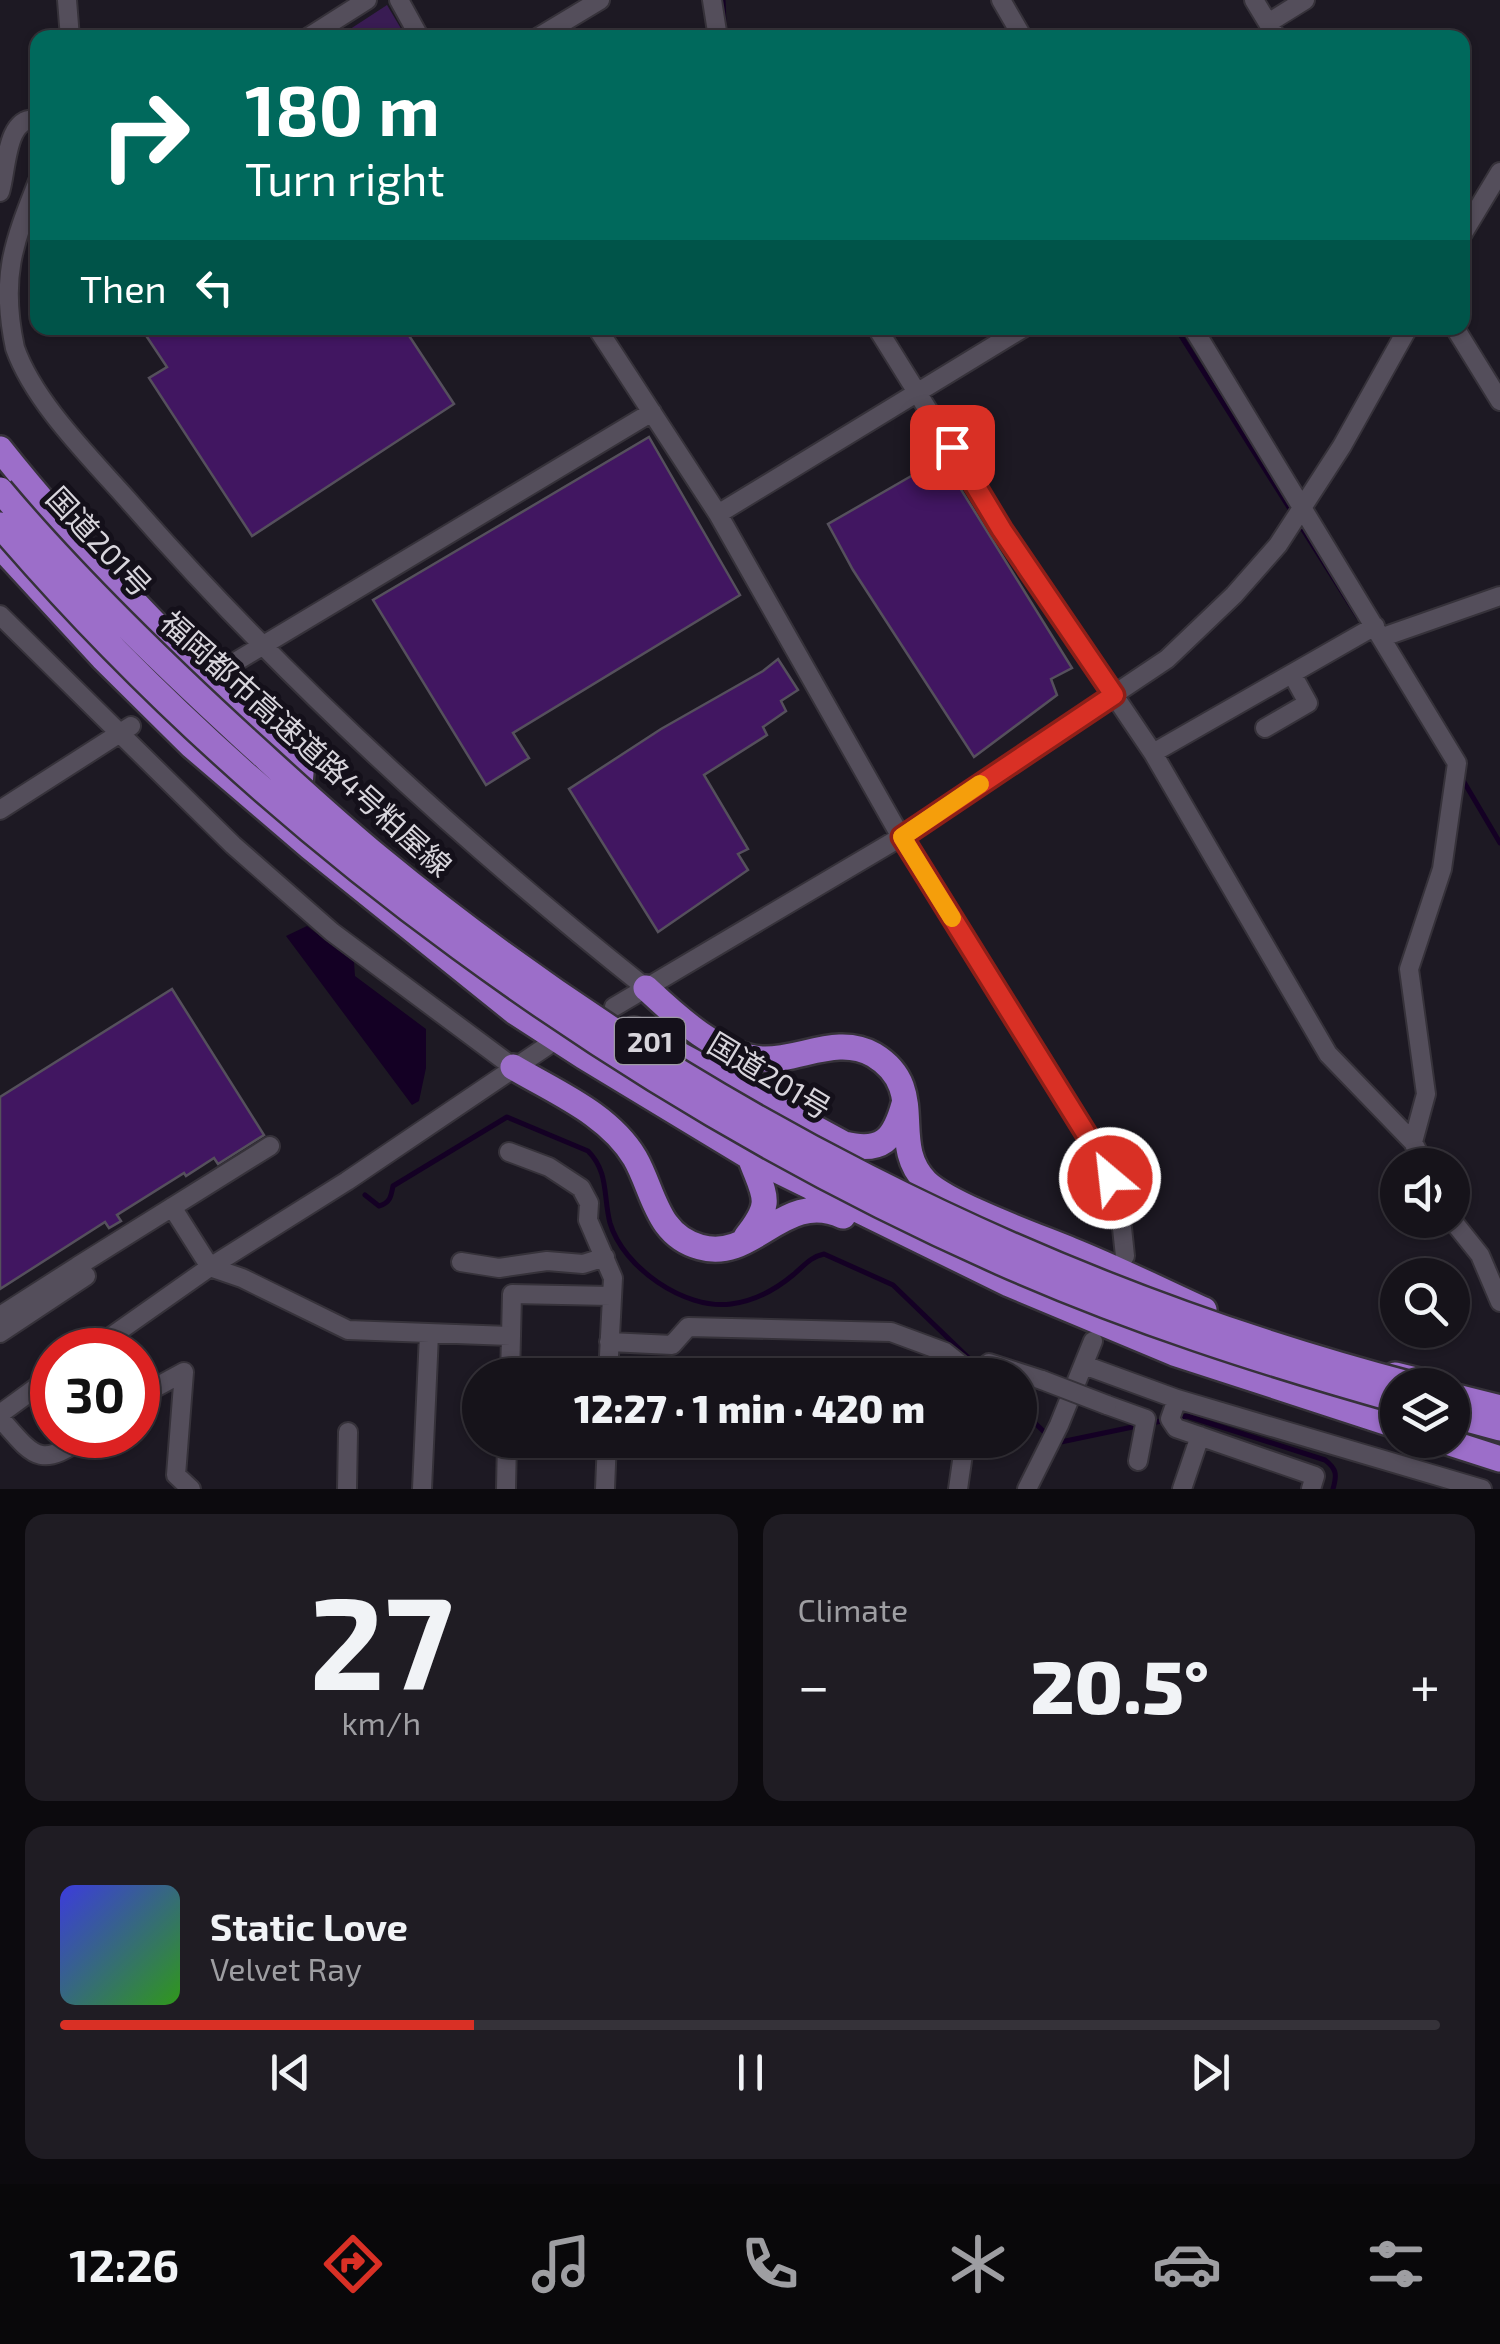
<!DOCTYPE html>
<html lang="en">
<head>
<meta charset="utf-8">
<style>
  :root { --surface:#16131a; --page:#1f1c23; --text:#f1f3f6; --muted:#9e9ea2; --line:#353239; --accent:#d93025 }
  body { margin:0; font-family:"Exo 2","Noto Sans JP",sans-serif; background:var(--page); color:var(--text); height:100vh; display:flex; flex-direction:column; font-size:38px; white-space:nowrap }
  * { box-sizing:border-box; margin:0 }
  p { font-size:32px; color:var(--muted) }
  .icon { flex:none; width:55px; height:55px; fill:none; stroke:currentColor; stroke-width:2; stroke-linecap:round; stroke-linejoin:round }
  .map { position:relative; height:1489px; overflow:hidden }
  .drawer { display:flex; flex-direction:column; gap:25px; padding:25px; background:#0c0a0e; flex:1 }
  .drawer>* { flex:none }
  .banner { position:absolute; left:30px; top:30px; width:1440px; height:305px; border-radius:20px; box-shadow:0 2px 8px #0004,0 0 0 2px var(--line); background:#00695c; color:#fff; overflow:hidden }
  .buttons { position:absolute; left:1380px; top:1148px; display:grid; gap:20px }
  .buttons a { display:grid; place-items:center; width:90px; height:90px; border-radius:50%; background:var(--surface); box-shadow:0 2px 8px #0004,0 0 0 2px var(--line); font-size:50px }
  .speed { position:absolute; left:30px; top:1328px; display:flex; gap:20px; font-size:50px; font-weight:700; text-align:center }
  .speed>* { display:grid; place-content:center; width:130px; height:130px; border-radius:50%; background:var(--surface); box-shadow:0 2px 8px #0004,0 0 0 2px var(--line); line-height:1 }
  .speed .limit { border:15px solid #d22; background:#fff; color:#111 }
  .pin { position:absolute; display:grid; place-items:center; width:85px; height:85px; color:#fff; margin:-42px; border-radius:20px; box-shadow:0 5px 15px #0006 }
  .me { position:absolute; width:110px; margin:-55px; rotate:332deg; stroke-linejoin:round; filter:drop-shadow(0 0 8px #0008) }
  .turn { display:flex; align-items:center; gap:35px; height:210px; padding:0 50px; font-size:45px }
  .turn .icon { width:130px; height:130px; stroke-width:2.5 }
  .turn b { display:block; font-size:70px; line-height:85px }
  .then { display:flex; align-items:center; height:95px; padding:0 50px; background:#0003; gap:20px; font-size:38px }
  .big { font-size:75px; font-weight:800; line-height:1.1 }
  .drawer .tile { flex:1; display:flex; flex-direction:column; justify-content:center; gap:15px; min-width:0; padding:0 35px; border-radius:20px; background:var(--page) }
  .drawer .dial { align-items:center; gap:0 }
  .dial b { font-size:130px; line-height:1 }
  .song { display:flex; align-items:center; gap:30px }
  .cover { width:120px; height:120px; border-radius:15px; background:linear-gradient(135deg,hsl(240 70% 55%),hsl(110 70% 35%)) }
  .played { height:10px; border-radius:5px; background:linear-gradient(90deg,var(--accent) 30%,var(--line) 30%) }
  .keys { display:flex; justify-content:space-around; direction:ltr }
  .heat { display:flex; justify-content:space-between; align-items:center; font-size:55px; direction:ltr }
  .drawer .tiles { flex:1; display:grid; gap:25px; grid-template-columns:1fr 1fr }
  .tile:last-child { grid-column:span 2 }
  .trip { position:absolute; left:462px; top:1358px; width:575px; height:100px; border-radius:50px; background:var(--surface); box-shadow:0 2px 8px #0004,0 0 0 2px var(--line); font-weight:800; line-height:100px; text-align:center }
  .tab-bar { display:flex; height:160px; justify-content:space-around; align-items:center; background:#09080a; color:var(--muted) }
  .tab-bar .icon { width:70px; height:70px }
  .tab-bar .selected { color:var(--accent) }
  .tab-bar b { font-size:45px; color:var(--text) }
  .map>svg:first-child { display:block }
</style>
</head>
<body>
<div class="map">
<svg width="1500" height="1489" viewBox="0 0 1500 1489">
  <rect width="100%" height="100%" fill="#1d1923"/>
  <!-- green -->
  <path fill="#391c53" d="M387,5L406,37H338Z"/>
  <!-- water -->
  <path fill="#140024" d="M307,926L354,962L355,976L426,1029V1068L419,1101L412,1105L286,936Z"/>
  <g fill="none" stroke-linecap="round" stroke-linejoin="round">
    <!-- stream -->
    <path stroke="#140024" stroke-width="5" d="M723,0L724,22
      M1176,328L1358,617
      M1461,777L1500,843
      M365,1195L379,1206C390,1203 391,1197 393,1186L507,1117L588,1151C609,1172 603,1196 610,1223C623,1267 684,1310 731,1304C754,1301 775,1290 793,1275C804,1266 810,1257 824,1254L893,1285L978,1367
      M1020,1409L1056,1443L1166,1420
      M1177,1418L1187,1416L1325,1460C1337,1469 1337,1475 1333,1489"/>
  </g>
  <!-- building -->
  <path fill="#411661" stroke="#55505c" stroke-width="2.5" d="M141,328H404L454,404L252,536L149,378L167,367Z
    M649,437L740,595L513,733L529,758L486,785L373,600Z
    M913,475L925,488L952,475L1072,668L1051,679L1057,695L974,757L853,570L828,524Z
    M778,659L798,690L781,701L786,711L763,727L767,735L704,775L748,849L738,854L748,870L658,932L569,789L661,729L763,671Z
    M172,989L264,1135L218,1164L214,1158L186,1176L184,1173L117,1215L121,1221L109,1228L105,1222L0,1289V1097Z"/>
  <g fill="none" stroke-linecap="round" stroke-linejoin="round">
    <defs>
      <path id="minor" d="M67,0L70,38
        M399,0L420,38
        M712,0L718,38
        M1001,0L1023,38
        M1254,0L1277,38
        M1268,23L1305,0
        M307,38L367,0
        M537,38L600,0
        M38,181C13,244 0,278 15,348C34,402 89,456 127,499C284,679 460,840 646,988
        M0,192C7,171 5,114 38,120
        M1462,235L1500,172
        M597,328L718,514L901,837L1100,1156L1119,1200L1125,1256
        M877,328L1002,529L1153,753L1328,1054L1413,1142L1424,1165
        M1193,328L1457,763L1442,869L1409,969L1426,1094L1413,1142
        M1455,328L1500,401
        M718,514L1023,328
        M0,615L233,845L332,932L513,1067
        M1383,637L1500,596
        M227,667L652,412
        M1265,728L1308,703L1292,674
        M1153,753L1375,626
        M0,810L131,726
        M614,1007L901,837L1167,659L1234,595L1278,545L1342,446L1408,328
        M509,1152L549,1167L581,1188L589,1203L588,1220L613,1278L608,1375
        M172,1207L210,1267L242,1278L348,1330L511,1336L512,1294L611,1296
        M1452,1220L1480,1255L1500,1302
        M461,1262L499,1268L547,1261L583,1264L605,1257
        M0,1316L78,1266
        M0,1333L86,1276L78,1266L270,1146
        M609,1342L672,1345L688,1327L891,1332L945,1352L974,1375
        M92,1350L210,1267L347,1181L547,1046
        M1084,1365L1177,1399L1482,1489
        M510,1375L511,1336
        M974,1375L989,1363L1042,1380
        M138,1397L184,1372L176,1475L191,1489
        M1177,1399L1170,1419L1176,1428L1315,1476L1311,1489
        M1107,1405L1146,1419L1138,1461
        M0,1414L52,1376
        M0,1418C34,1457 40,1470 87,1435
        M347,1489L348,1432
        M422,1489L429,1334
        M506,1489L507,1440
        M605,1489L607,1440
        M958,1489L965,1440
        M1027,1489L1059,1425L1093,1341
        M1182,1489L1200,1436"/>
      <path id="highway" d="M0,449C91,564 198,667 301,773L300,784
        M0,546L103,658L192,746L310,847L515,1012L583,1056L750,1157L1009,1284L1174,1353L1398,1426
        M646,988C676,1016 718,1056 762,1059C799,1061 838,1034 874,1055C930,1089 887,1143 926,1182C950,1205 1037,1236 1071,1250C1116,1268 1160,1290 1204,1310
        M634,1030L844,1144C882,1153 894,1140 904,1104
        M513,1067C555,1092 609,1114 635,1158C654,1191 656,1235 700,1247C754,1263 783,1189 843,1216
        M746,1237C775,1201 764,1196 750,1157
        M1395,1375L1436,1385
        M1452,1396L1500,1408
        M1452,1415L1500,1428
        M1441,1440L1500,1459"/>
    </defs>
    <!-- minor casing -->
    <use href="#minor" stroke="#36323a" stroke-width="22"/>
    <!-- highway casing -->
    <use href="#highway" stroke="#36323a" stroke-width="30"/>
    <!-- minor -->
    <use href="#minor" stroke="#544e5b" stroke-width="18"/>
    <!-- highway -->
    <use href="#highway" stroke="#9c6ec9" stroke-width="25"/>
    <defs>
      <path id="minor-bridge" d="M1042,1380L1107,1405"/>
      <path id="highway-bridge" d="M0,490C73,577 161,662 245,739C289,779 333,820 379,858C677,1104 1038,1287 1412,1385
        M0,525C265,834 629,1097 1001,1262C1129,1319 1263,1362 1398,1400"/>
    </defs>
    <!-- minor-bridge casing -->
    <use href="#minor-bridge" stroke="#36323a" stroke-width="22" stroke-linecap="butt"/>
    <!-- highway-bridge casing -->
    <use href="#highway-bridge" stroke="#36323a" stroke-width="30" stroke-linecap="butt"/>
    <!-- minor-bridge -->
    <use href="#minor-bridge" stroke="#544e5b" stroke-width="18"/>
    <!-- highway-bridge -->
    <use href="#highway-bridge" stroke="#9c6ec9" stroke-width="25"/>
  </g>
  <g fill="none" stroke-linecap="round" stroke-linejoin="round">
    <defs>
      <path id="route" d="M952,447L1002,530L1114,695L902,837L1100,1156L1110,1178"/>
    </defs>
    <!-- route casing -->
    <use href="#route" stroke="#8d1f18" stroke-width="25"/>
    <!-- route -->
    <use href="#route" stroke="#d93025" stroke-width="18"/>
    <!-- slow -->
    <path stroke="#f59e0b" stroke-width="18" d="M952,918L902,837L980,784"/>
  </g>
  <g text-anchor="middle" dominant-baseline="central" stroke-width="10" stroke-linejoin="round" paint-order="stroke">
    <!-- shield labels -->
    <rect fill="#14101a" stroke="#9d9aa2" stroke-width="2.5" x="615" y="1018" width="70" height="46" rx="8"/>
    <g font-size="28" font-weight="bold" fill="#d8d5dc">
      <text x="650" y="1041">201</text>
    </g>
    <!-- street labels -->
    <g font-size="30" fill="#d8d5dc" stroke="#14101a">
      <text transform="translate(100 541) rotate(47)">国道201号</text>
      <text transform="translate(307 743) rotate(42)">福岡都市高速道路4号粕屋線</text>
      <text transform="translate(770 1075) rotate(31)">国道201号</text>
    </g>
  </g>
</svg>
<div class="buttons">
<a><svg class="icon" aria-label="sound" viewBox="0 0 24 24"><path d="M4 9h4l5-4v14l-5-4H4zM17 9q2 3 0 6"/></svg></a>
<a><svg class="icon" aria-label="search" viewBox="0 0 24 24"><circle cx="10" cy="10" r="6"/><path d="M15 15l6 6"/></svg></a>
<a><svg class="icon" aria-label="layers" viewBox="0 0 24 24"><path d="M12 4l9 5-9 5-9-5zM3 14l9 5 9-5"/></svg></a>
</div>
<div class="speed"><div class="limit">30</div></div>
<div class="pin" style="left:952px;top:447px;background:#d93025"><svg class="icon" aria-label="arrive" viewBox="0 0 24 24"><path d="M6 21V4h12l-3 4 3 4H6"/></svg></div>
<svg class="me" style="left:1110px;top:1178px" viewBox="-20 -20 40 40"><circle r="17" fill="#d93025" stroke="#fff" stroke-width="3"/><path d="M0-11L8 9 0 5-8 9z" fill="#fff"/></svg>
<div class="trip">12:27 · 1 min · 420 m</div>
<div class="banner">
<div class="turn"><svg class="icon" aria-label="right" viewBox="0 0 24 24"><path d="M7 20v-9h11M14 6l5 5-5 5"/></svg><div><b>180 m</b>Turn right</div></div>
<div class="then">Then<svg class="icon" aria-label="left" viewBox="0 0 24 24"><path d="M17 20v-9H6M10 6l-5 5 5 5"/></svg></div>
</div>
</div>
<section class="drawer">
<div class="tiles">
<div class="tile dial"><b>27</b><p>km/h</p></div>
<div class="tile"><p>Climate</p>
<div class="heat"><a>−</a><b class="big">20.5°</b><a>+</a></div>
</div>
<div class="tile">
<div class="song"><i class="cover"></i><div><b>Static Love</b><p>Velvet Ray</p></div></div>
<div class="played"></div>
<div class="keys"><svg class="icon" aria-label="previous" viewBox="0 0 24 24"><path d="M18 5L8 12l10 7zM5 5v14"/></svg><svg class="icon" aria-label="pause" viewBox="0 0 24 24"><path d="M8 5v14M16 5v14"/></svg><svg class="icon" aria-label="next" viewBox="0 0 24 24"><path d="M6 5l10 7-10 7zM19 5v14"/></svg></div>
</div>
</div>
</section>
<nav class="tab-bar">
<b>12:26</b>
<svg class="icon selected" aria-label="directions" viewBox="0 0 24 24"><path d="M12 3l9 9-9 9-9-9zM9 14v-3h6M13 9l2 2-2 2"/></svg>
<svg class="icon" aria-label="music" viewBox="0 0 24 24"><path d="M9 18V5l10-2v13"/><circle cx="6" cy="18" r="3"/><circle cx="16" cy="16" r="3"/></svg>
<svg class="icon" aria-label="phone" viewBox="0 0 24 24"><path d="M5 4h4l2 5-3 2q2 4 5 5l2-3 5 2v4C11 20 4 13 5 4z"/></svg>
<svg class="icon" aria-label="climate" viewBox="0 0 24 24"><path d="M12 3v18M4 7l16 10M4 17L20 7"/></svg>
<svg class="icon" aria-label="car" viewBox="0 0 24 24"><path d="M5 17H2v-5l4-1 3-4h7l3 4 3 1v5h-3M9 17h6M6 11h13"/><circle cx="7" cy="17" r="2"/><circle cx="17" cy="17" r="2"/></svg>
<svg class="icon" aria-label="filters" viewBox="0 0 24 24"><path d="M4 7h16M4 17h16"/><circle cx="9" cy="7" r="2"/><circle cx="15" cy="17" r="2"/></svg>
</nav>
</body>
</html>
